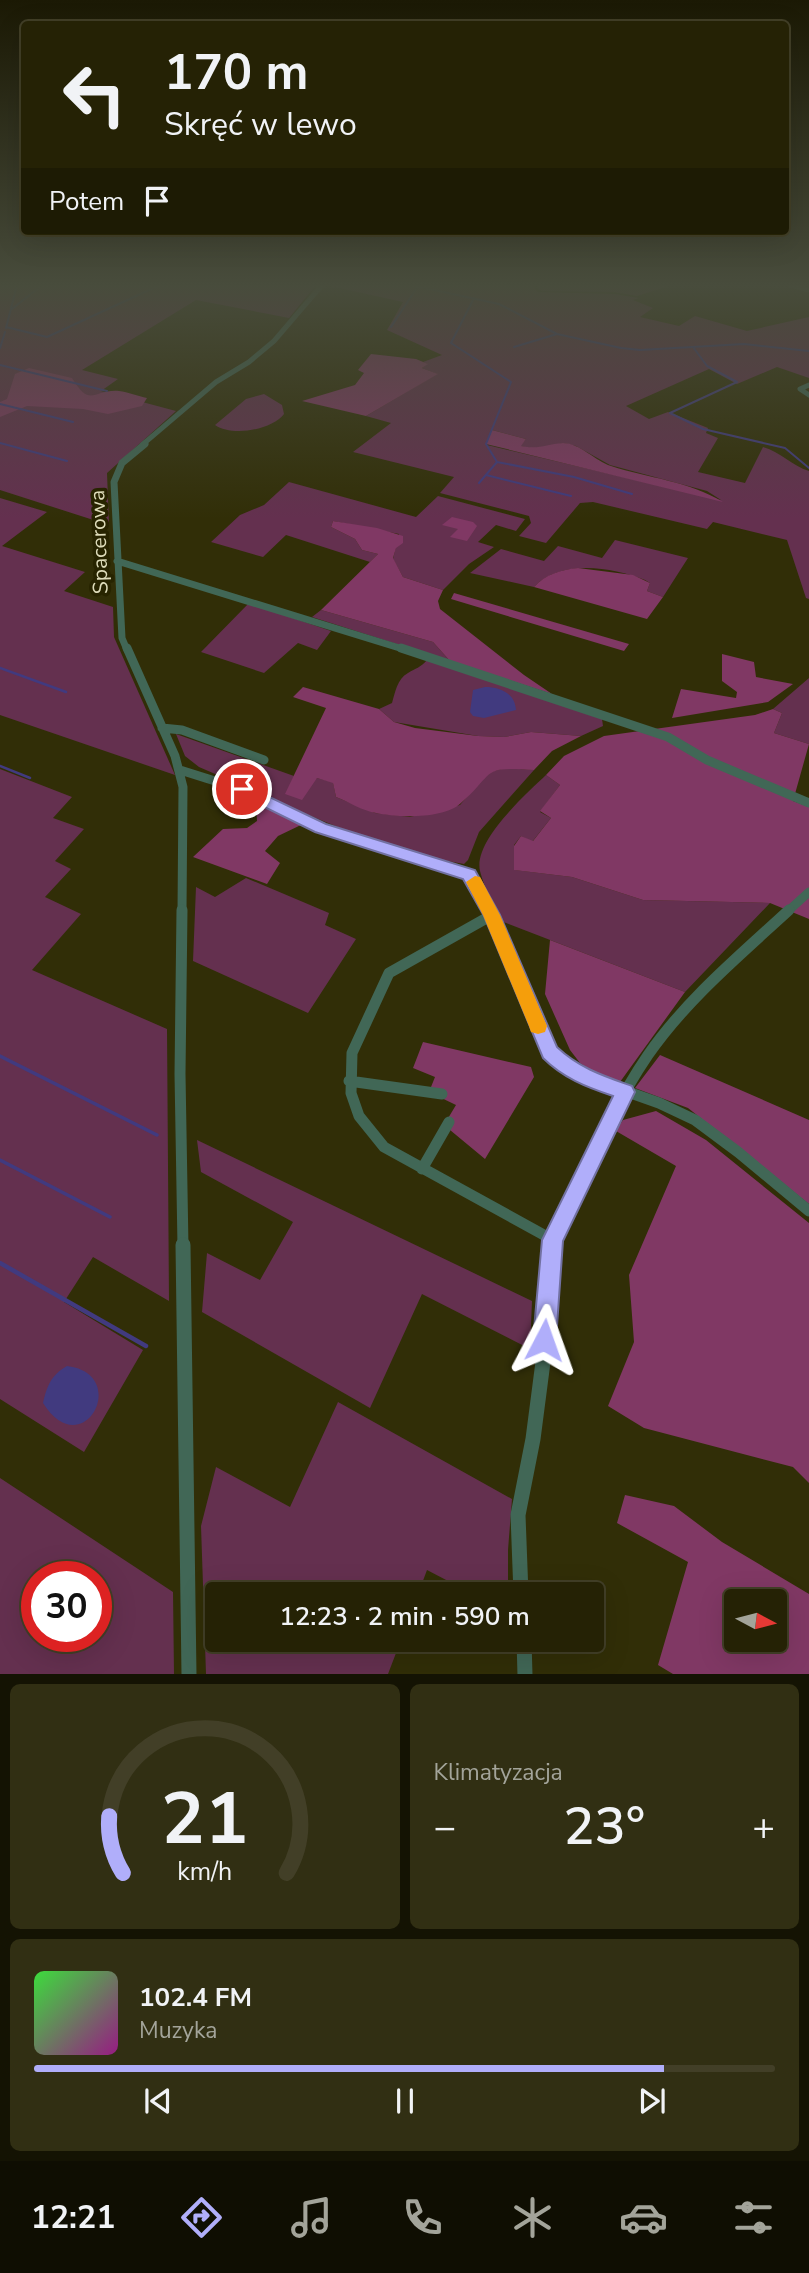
<!DOCTYPE html>
<html lang="pl">
<head>
<meta charset="utf-8">
<style>
  :root { --surface:#252205; --page:#312f13; --text:#f1f3f6; --muted:#a3a49a; --line:#423f27; --accent:#b0aefa }
  body { margin:0; font-family:"Nunito Sans",sans-serif; background:var(--page); color:var(--text); height:100vh; display:flex; flex-direction:column; font-size:26px; white-space:nowrap }
  * { box-sizing:border-box; margin:0 }
  p { font-size:23px; color:var(--muted) }
  .icon { flex:none; width:38px; height:38px; fill:none; stroke:currentColor; stroke-width:2; stroke-linecap:round; stroke-linejoin:round }
  .map { position:relative; height:1674px; overflow:hidden }
  .sheet { display:flex; flex-direction:column; gap:10px; padding:10px; background:#141303; flex:1 }
  .sheet>* { flex:none }
  .hud { position:absolute; left:21px; top:21px; width:768px; height:214px; border-radius:7px; box-shadow:0 7px 28px #0002,0 0 0 2px var(--line); background:#252205; color:var(--text); overflow:hidden }
  .needle { width:46px; rotate:97deg }
  .tools { position:absolute; left:724px; top:1589px; display:grid; gap:14px }
  .tools a { display:grid; place-items:center; width:63px; height:63px; border-radius:7px; background:var(--surface); box-shadow:0 7px 28px #0002,0 0 0 2px var(--line); font-size:35px }
  .speed { position:absolute; left:21px; top:1561px; display:flex; gap:14px; font-size:35px; font-weight:700; text-align:center }
  .speed>* { display:grid; place-content:center; width:91px; height:91px; border-radius:50%; background:var(--surface); box-shadow:0 7px 28px #0002,0 0 0 2px var(--line); line-height:1 }
  .speed .limit { border:10px solid #d22; background:#fff; color:#111 }
  .pin { position:absolute; display:grid; place-items:center; width:60px; height:60px; color:#fff; margin:-30px; border:4px solid #fff; border-radius:50%; box-shadow:0 2px 7px #0007 }
  .me { position:absolute; width:77px; margin:-38px; rotate:4deg; stroke-linejoin:round; filter:drop-shadow(0 0 5px #0008) }
  .turn { display:flex; align-items:center; gap:24px; height:147px; padding:0 28px; font-size:32px }
  .turn .icon { width:91px; height:91px; stroke-width:2.5 }
  .turn b { display:block; font-size:49px; line-height:60px }
  .then { display:flex; align-items:center; height:66px; padding:0 28px; background:#0003; gap:14px; font-size:26px }
  .big { font-size:52px; font-weight:600; line-height:1.1 }
  .sheet .tile { flex:1; display:flex; flex-direction:column; justify-content:center; gap:10px; min-width:0; padding:0 24px; border-radius:10px; background:var(--page) }
  .sheet .dial { align-items:center; gap:0 }
  .dial svg { height:182px; overflow:visible; fill:none; stroke:var(--line); stroke-width:7; stroke-linecap:round; text-anchor:middle }
  .dial text { fill:var(--text); stroke:none }
  .song { display:flex; align-items:center; gap:21px }
  .cover { width:84px; height:84px; border-radius:10px; background:linear-gradient(135deg,hsl(120 70% 55%),hsl(310 70% 35%)) }
  .played { height:7px; border-radius:4px; background:linear-gradient(90deg,var(--accent) 85%,var(--line) 85%) }
  .keys { display:flex; justify-content:space-around; direction:ltr }
  .heat { display:flex; justify-content:space-between; align-items:center; font-size:38px; direction:ltr }
  .sheet .tiles { flex:1; display:grid; gap:10px; grid-template-columns:1fr 1fr }
  .tile:last-child { grid-column:span 2 }
  .trip { position:absolute; left:205px; top:1582px; width:399px; height:70px; border-radius:7px; background:var(--surface); box-shadow:0 7px 28px #0002,0 0 0 2px var(--line); font-weight:600; line-height:70px; text-align:center }
  .dock { display:flex; height:112px; justify-content:space-around; align-items:center; background:#0f0e02; color:var(--muted) }
  .dock .icon { width:49px; height:49px }
  .dock .current { color:var(--accent) }
  .dock b { font-size:32px; color:var(--text) }
  .map>svg:first-child { display:block }
</style>
</head>
<body>
<div class="map">
<svg width="809" height="1675" viewBox="0 0 809 1675">
  <rect width="100%" height="100%" fill="#312e07"/>
  <!-- green -->
  <path fill="#64304f" fill-rule="evenodd" d="M0,285H316L289,318L196,300L82,370L118,379L101,391L176,411L107,473L109,525L0,490Z
    M326,285H532L538,292L615,294L639,298L633,300L653,308L640,317L679,326L695,316L747,331L809,317V378L777,367L737,384L709,369L626,406L649,419L668,412L708,428L706,433L718,438L698,472L745,483L763,447C781,452 792,466 809,471V599L806,598L787,540L713,522L707,529L593,502L580,503L546,543L519,536L531,523L529,516L440,493L454,477L353,452L391,423L366,416L437,374L422,368L427,364L423,362L442,355L387,330L403,302ZM492,430L526,439L520,446L535,449L564,443L576,446L610,465L707,491L721,500L487,445Z
    M537,285H672L637,296L614,292L542,291L538,289Z
    M264,394L282,405L284,414C272,430 232,437 215,425L246,399Z
    M289,482L416,517L438,496L525,519L516,531L496,525L478,542L494,547L469,564L443,590L403,577L393,559L399,534L333,521L331,527L355,539L362,550L378,554L370,562L286,535L263,557L211,542L240,515L264,505Z
    M0,498L47,512L2,546L85,572L64,591L113,607L114,637L175,775L0,715Z
    M615,540L688,558L663,597L647,591L650,583L645,580C611,567 561,559 534,587L470,573L501,549L544,561L558,546L602,558Z
    M249,603L331,631L317,650L298,643L264,673L201,652Z
    M321,610L433,642L450,661L312,617Z
    M427,660L602,719L603,726L581,736L531,732L504,737L478,736L394,722L379,709L392,703C395,693 397,679 408,673C416,668 420,668 427,660Z
    M809,678V744L774,733L782,713L773,709Z
    M176,734L294,776L286,794L317,778L333,782L336,797L375,813L410,817L460,805L487,773L505,768L534,770L479,832L468,860L464,864C372,849 284,803 199,767L185,756Z
    M0,769L72,797L53,818L84,829L55,861L71,869L45,897L81,914L32,970L167,1029L169,1301L93,1257L64,1302L143,1350L84,1452L0,1399Z
    M546,775L560,785L540,812L551,818L532,842L521,836L514,845L515,870L572,877L643,900L770,903L685,992L501,921C494,905 484,888 480,871C473,841 526,794 546,775Z
    M246,878L329,913L325,925L356,939L308,1013L193,961L196,887L215,897Z
    M197,1140L532,1301L530,1349L422,1294L370,1408L202,1312L207,1253L260,1280L293,1222L201,1172Z
    M338,1402L512,1499L508,1550V1594H473L427,1570L418,1594H217V1640H401L388,1674H206L201,1526L216,1467L290,1507Z
    M0,1478L173,1592L174,1674H0ZM37,1577H96V1636H37Z"/>
  <!-- forest -->
  <path fill="#803864" fill-rule="evenodd" d="M371,354L416,359L428,364L422,368L438,374L366,416L302,401L355,385L364,373L358,370Z
    M29,368L72,378C91,409 93,389 119,391C128,392 138,396 147,398L142,406L108,414L83,409L27,406L0,417V402L7,399L15,374Z
    M492,430L526,439L521,446C539,450 546,444 563,443C580,443 595,461 611,466C648,478 689,481 723,502L486,444Z
    M452,517L473,522L477,526L467,541L450,537L458,529L442,525Z
    M333,521L377,528L403,536V543L396,548L393,558L403,577L443,590L438,601L440,609L524,675L552,694L450,661L433,642L321,610L378,554L362,550L355,539L331,527Z
    M578,568L633,575L650,583L647,591L663,597L647,619L534,587C546,574 560,570 578,568Z
    M454,593L629,644L624,651L451,599Z
    M722,654L754,662L756,677L793,684L768,702L672,718L681,689L736,698L737,692L722,681Z
    M303,687L379,709L394,722L415,728L478,736L504,737L531,732L581,736L552,751L534,770C480,766 496,772 461,803C444,819 398,818 376,813C363,811 349,802 336,797L333,783L317,778L302,800L285,794L326,708L293,697Z
    M773,709L782,713L774,733L809,744L793,801L809,807V919L770,903L643,900L572,877L514,870V846L521,836L533,841L551,818L540,811L560,785L546,775L564,756L604,736L755,715Z
    M256,805L270,806L303,824L278,836L265,851L280,863L267,884L193,857L223,829L247,828L257,821Z
    M550,940L685,992L620,1082L595,1073L580,1063L570,1050L545,994Z
    M423,1042L531,1067L534,1077L485,1159L444,1125L456,1105L429,1092L435,1077L413,1068Z
    M660,1055L809,1120V1204L688,1108L635,1088Z
    M656,1111L706,1140L809,1223V1483L793,1467L644,1428L608,1406L634,1342L629,1275L676,1166L616,1131L623,1120Z
    M625,1495L674,1506L722,1542L809,1594V1674H673L658,1665L688,1562L617,1523ZM737,1601H775V1640H737Z"/>
  <!-- water -->
  <path fill="#413a7f" d="M485,687C500,687 515,693 516,710L484,718L473,716L470,712L473,690Z
    M67,1366C132,1374 83,1466 43,1403C47,1386 51,1375 67,1366Z"/>
  <g fill="none" stroke-linecap="round" stroke-linejoin="round">
    <!-- stream-far3 -->
    <path stroke="#413a7f" stroke-width="2" d="M411,285L499,304L557,334L621,348L640,350L744,344L809,351
      M474,298L451,343L511,382L486,444L497,462L479,483
      M12,309L42,285
      M6,327L47,337L160,285
      M391,327L418,286
      M6,328L17,285
      M514,347L557,334
      M693,347L707,366L737,382L670,413L703,429L785,448L809,468
      M0,348L5,332
      M0,365L107,391
      M0,404L73,422
      M0,443L67,461
      M497,462L574,477L632,494
      M486,475L571,496"/>
    <!-- stream-far2 -->
    <path stroke="#413a7f" stroke-width="2.5" d="M0,668L66,692
      M0,766L30,778"/>
    <!-- stream-far1 -->
    <path stroke="#413a7f" stroke-width="3.5" d="M0,1056L157,1135
      M0,1160L110,1217"/>
    <!-- stream -->
    <path stroke="#413a7f" stroke-width="4.5" d="M0,1263L146,1346"/>
    <!-- minor-far4 -->
    <path stroke="#416756" stroke-width="5" d="M791,285L809,290
      M809,385L800,389L809,395
      M142,445L216,382L249,362L274,341L322,285"/>
    <!-- minor-far3 -->
    <path stroke="#416756" stroke-width="7" d="M117,561L406,650
      M127,650L122,638L114,482L122,463L145,444"/>
    <!-- minor-far2 -->
    <path stroke="#416756" stroke-width="9" d="M127,648L175,756L183,787L182,912
      M401,648L668,737L707,760L809,803
      M162,728L182,730L264,760
      M180,770L234,787L338,834L469,874L490,912
      M787,912L809,892"/>
    <!-- minor-far1 -->
    <path stroke="#416756" stroke-width="11" d="M182,910L180,1074L183,1247
      M489,910L550,1053L583,1076L659,1103L695,1120L738,1152L809,1211
      M492,915L389,973L352,1053L351,1093L359,1116L384,1147L553,1240
      M349,1081L442,1094
      M422,1169L449,1122
      M552,1247L553,1240C583,1178 609,1112 648,1055C687,999 739,956 789,910"/>
    <!-- minor -->
    <path stroke="#416756" stroke-width="15" d="M183,1245L189,1675
      M521,1594L518,1515L533,1439L543,1362L553,1245
      M524,1640L525,1675"/>
  </g>
  <!-- sky -->
  <linearGradient id="sky" x2="0" y2="1"><stop stop-color="#1b1904"/><stop offset="0.55" stop-color="#484c3c"/><stop offset="1" stop-color="#484c3c" stop-opacity="0"/></linearGradient>
  <rect width="809" height="519" fill="url(#sky)"/>
  <!-- route -->
  <path fill="#b0aefa" stroke="#7271a2" stroke-width="2" d="M242,784L326,824L475,870L500,915L557,1047C579,1068 604,1076 632,1086L635,1092L563,1241L556,1340L553,1348L544,1351L536,1348L533,1340L542,1240L613,1096C586,1087 563,1078 543,1058L484,916L463,879L315,832L236,793L234,789L236,785Z"/>
  <!-- slow -->
  <path fill="#f59e0b" d="M475,876L480,877L500,915L547,1026L545,1032L538,1034L531,1032L529,1026L483,915L466,882Z"/>
  <g text-anchor="middle" dominant-baseline="central" stroke-width="7" stroke-linejoin="round" paint-order="stroke">
    <!-- far-street labels -->
    <g font-size="21" fill="#dedcba" stroke="#272400">
      <text transform="translate(99 542) rotate(-92)">Spacerowa</text>
    </g>
  </g>
</svg>
<div class="tools">
<a><svg class="needle" viewBox="-14 -14 28 28"><path d="M0-13l5 13h-10z" fill="#e53935"/><path d="M0 13l5-13h-10z" fill="#a3a49a"/></svg></a>
</div>
<div class="speed"><div class="limit">30</div></div>
<div class="pin" style="left:242px;top:789px;background:#d93025"><svg class="icon" aria-label="arrive" viewBox="0 0 24 24"><path d="M6 21V4h12l-3 4 3 4H6"/></svg></div>
<svg class="me" style="left:544px;top:1340px" viewBox="-20 -20 40 40"><path d="M0-17L14 15 0 8-14 15z" fill="#b0aefa" stroke="#fff" stroke-width="4"/></svg>
<div class="trip">12:23 · 2 min · 590 m</div>
<div class="hud">
<div class="turn"><svg class="icon" aria-label="left" viewBox="0 0 24 24"><path d="M17 20v-9H6M10 6l-5 5 5 5"/></svg><div><b>170 m</b>Skręć w lewo</div></div>
<div class="then">Potem<svg class="icon" aria-label="arrive" viewBox="0 0 24 24"><path d="M6 21V4h12l-3 4 3 4H6"/></svg></div>
</div>
</div>
<section class="sheet">
<div class="tiles">
<div class="tile dial"><svg viewBox="0 0 100 80">
<path d="M14 69A42 42 0 1 1 86 69"/>
<path d="M14 69A42 42 0 0 1 8 44" stroke="#b0aefa"/>
<text x="50" y="56" font-size="32" font-weight="700">21</text>
<text x="50" y="72" font-size="11">km/h</text>
</svg></div>
<div class="tile"><p>Klimatyzacja</p>
<div class="heat"><a>−</a><b class="big">23°</b><a>+</a></div>
</div>
<div class="tile">
<div class="song"><i class="cover"></i><div><b>102.4 FM</b><p>Muzyka</p></div></div>
<div class="played"></div>
<div class="keys"><svg class="icon" aria-label="previous" viewBox="0 0 24 24"><path d="M18 5L8 12l10 7zM5 5v14"/></svg><svg class="icon" aria-label="pause" viewBox="0 0 24 24"><path d="M8 5v14M16 5v14"/></svg><svg class="icon" aria-label="next" viewBox="0 0 24 24"><path d="M6 5l10 7-10 7zM19 5v14"/></svg></div>
</div>
</div>
</section>
<nav class="dock">
<b>12:21</b>
<svg class="icon current" aria-label="directions" viewBox="0 0 24 24"><path d="M12 3l9 9-9 9-9-9zM9 14v-3h6M13 9l2 2-2 2"/></svg>
<svg class="icon" aria-label="music" viewBox="0 0 24 24"><path d="M9 18V5l10-2v13"/><circle cx="6" cy="18" r="3"/><circle cx="16" cy="16" r="3"/></svg>
<svg class="icon" aria-label="phone" viewBox="0 0 24 24"><path d="M5 4h4l2 5-3 2q2 4 5 5l2-3 5 2v4C11 20 4 13 5 4z"/></svg>
<svg class="icon" aria-label="climate" viewBox="0 0 24 24"><path d="M12 3v18M4 7l16 10M4 17L20 7"/></svg>
<svg class="icon" aria-label="car" viewBox="0 0 24 24"><path d="M5 17H2v-5l4-1 3-4h7l3 4 3 1v5h-3M9 17h6M6 11h13"/><circle cx="7" cy="17" r="2"/><circle cx="17" cy="17" r="2"/></svg>
<svg class="icon" aria-label="filters" viewBox="0 0 24 24"><path d="M4 7h16M4 17h16"/><circle cx="9" cy="7" r="2"/><circle cx="15" cy="17" r="2"/></svg>
</nav>
</body>
</html>
